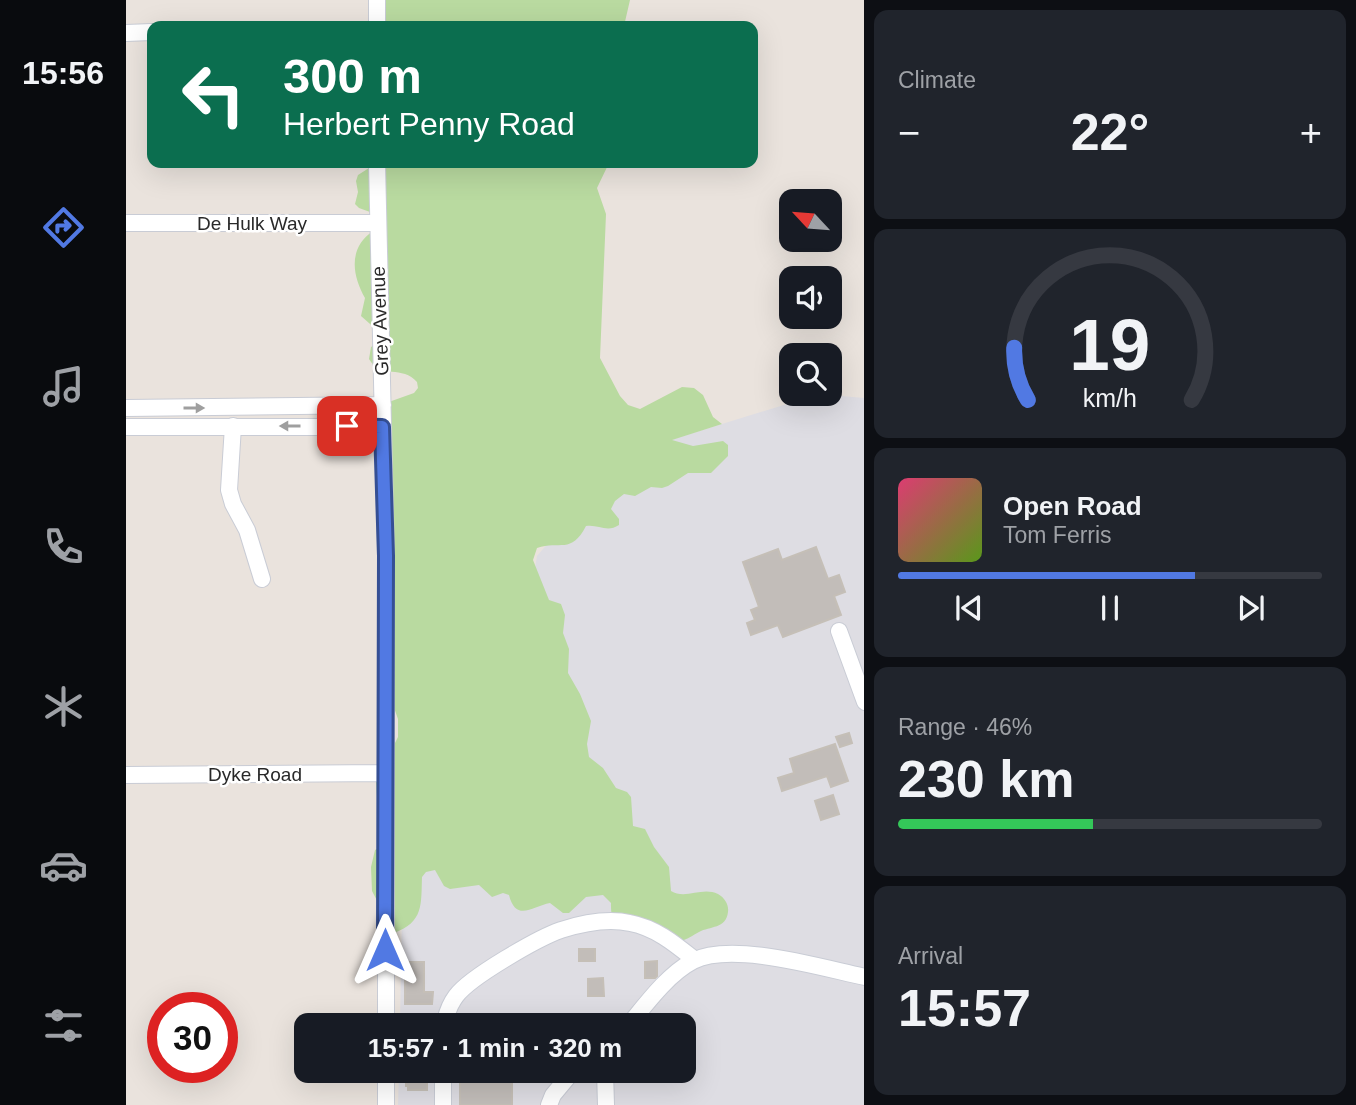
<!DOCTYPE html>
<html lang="en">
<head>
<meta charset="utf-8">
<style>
  :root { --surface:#171b24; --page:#20242c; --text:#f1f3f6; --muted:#9ea1a6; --line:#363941; --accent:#5179e3 }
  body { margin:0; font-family:Helvetica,sans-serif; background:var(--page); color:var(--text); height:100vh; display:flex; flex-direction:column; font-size:26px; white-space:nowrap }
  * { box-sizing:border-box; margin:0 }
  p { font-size:23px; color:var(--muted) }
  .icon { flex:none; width:38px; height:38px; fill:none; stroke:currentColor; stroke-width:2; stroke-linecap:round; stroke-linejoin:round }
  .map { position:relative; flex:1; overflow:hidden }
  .sheet { display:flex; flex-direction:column; gap:10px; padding:10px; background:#0d0f14; width:492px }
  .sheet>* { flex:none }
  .guide { position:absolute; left:21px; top:21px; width:611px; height:147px; border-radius:14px; box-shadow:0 7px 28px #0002; background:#0b6e4f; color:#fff; overflow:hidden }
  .needle { width:46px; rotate:296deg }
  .buttons { position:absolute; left:653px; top:189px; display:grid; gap:14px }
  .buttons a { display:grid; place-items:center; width:63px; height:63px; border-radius:14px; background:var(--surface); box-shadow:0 7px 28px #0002; font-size:35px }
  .speed { position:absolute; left:21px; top:992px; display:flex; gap:14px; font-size:35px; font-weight:700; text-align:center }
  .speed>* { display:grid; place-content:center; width:91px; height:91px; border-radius:50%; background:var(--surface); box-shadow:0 7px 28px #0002; line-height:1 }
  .speed .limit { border:10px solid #d22; background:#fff; color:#111 }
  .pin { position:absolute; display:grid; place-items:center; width:60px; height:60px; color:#fff; margin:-30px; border-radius:14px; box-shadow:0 4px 10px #0006 }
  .me { position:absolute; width:77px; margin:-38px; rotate:0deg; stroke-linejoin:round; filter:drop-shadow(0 0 5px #0008) }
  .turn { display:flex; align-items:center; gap:24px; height:147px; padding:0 21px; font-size:32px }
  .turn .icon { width:91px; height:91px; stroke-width:2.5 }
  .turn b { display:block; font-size:49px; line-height:60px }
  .big { font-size:52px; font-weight:700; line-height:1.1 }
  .sheet .tile { flex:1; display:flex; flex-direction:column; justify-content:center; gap:10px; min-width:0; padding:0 24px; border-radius:14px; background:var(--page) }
  .sheet .dial { align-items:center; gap:0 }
  .dial svg { height:182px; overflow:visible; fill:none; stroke:var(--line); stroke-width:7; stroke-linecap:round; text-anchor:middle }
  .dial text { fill:var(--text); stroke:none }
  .song { display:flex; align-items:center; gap:21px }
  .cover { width:84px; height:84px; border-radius:10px; background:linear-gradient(135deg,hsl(340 70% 55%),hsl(90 70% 35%)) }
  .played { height:7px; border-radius:4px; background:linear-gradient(90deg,var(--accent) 70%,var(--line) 70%) }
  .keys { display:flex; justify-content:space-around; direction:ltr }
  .heat { display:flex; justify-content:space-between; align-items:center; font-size:38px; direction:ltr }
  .charge { height:10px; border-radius:5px; background:linear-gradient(90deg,#34c759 46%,var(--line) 0) }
  .trip { position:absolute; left:168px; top:1013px; width:402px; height:70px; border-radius:14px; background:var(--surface); box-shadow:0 7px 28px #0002; font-weight:700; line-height:70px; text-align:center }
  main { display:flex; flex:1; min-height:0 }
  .tabs { display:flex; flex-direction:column; width:126px; justify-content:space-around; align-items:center; background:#090b0e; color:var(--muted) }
  .tabs .icon { width:49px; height:49px }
  .tabs .selected { color:var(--accent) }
  .tabs b { font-size:32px; color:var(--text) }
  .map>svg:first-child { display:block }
</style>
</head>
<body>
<main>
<nav class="tabs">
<b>15:56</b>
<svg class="icon selected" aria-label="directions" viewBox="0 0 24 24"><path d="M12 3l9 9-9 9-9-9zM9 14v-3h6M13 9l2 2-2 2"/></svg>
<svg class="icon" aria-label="music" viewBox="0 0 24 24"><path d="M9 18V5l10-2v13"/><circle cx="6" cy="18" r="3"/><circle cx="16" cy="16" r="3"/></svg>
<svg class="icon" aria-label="phone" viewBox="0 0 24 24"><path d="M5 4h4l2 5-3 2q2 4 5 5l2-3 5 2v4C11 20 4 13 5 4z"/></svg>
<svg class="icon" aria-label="climate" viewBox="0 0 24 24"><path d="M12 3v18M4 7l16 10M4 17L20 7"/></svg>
<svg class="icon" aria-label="car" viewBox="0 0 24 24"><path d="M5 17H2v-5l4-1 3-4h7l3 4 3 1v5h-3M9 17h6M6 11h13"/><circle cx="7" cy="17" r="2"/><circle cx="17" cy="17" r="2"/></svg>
<svg class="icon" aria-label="filters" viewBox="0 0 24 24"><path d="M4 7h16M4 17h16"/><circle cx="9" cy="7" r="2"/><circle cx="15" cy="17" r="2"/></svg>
</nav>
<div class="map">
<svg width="739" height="1105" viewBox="0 0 739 1105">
  <rect width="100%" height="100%" fill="#eae3dd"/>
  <!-- industrial -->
  <path fill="#dedde3" d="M693,394L738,398V1105H272L273,1071H558V1026L274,1025L277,855L383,724L411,556L499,454Z"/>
  <!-- green -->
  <path fill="#b9daa0" d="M248,0H504L498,26H242L245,24Z
    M241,163H483L471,188L480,214L474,358L494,396L502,405L514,409L556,387L568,388L577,395L587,417L596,424L546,440L567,446L597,441L602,445V456L585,473H562L542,486L536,488L525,487L509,496L498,494L489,501L485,509L493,519V525C481,533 472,524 460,526C445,555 434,540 411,548L407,560L423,600L435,604L439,615L437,633L443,649L442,673L454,694L465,721L461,744L463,757L477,768L490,788L501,792L505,797L507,826L519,829L528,847L543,867L545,891C560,900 576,886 592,894C599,898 603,905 602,912C600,929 584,926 573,932C567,935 561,940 554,941C543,941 533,934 522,937C501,927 484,935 485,903L477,895L460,897L443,913H437L424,903C407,906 390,923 383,895L377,893L366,897L353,885L324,889L318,886L309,870L300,872L296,877C295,904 298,922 268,933L246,891L245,867L249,850L254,847L250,781L272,737V719L266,702L260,403L288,393L292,388L291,382C277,365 254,379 243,359L245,347L253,342L252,331L235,316L239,298C226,275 222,248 247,231L244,212L233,208L229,204L232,192L230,181L232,175L243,168Z"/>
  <!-- building -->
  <path fill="#c2bdb9" stroke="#c5bfb7" stroke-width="2" d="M690,547L702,579L713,575L719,592L708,596L715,615L657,637L652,625L625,635L621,623L629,620L625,610L633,607L617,562L652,549L656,560Z
    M723,733L726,743L714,747L710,737Z
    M709,744L722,781L705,787L701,776L656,791L652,778L668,773L664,759Z
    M707,795L713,814L695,820L689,801Z
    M453,949H469V961H453Z
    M531,961V976L529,978H519V962Z
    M279,962H298V992H307L306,1004H279Z
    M477,978L478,996H462V979Z
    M280,1071H295V1076H301V1090H282V1086H280Z
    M334,1071H386V1105H334Z"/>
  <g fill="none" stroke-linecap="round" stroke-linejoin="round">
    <defs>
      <path id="minor" d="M251,26V0
        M0,33L26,32
        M251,163L260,556V1026
        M0,223H252
        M0,408L257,405
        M107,426L103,490L107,504L121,530L136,579
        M0,427H256
        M713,631L739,702
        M0,775L258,773
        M318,1026C320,1015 324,1004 330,996C344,977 412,938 435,930C457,923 481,918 504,923C530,928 549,944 569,960
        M502,1026C520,1004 542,974 567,961C606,941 696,968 739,977
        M260,1071V1105
        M317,1071V1105
        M479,1071L480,1105
        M423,1105L427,1095L447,1071"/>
    </defs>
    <!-- minor casing -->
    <use href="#minor" stroke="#c9ccd5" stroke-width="18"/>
    <!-- minor -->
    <use href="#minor" stroke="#fff" stroke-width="16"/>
  </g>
  <!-- one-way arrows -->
  <defs><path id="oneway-solid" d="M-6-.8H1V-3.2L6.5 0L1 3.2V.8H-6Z" transform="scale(1.75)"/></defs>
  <g fill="#9f9f9f">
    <use href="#oneway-solid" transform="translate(68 408)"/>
    <use href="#oneway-solid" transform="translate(164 426) rotate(180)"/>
  </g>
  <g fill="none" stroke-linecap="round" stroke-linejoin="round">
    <defs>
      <path id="route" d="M221,426L256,427L260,556L259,950"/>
    </defs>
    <!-- route casing -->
    <use href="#route" stroke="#354f94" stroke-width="18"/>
    <!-- route -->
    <use href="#route" stroke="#5179e3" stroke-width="12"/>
  </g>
  <g text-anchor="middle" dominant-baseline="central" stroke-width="5" stroke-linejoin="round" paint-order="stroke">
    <!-- street labels -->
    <g font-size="19" fill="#292929" stroke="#fff">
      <text x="126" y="223">De Hulk Way</text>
      <text transform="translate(254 321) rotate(-92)">Grey Avenue</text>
      <text x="129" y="774">Dyke Road</text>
    </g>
  </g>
</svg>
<div class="buttons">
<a><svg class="needle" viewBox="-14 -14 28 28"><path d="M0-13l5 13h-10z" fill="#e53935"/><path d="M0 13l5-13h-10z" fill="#9ea1a6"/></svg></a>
<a><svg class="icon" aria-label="sound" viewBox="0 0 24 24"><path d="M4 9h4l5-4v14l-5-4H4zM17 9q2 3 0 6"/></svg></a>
<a><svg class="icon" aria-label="search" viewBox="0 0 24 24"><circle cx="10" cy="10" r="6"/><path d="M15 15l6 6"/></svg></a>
</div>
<div class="speed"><div class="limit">30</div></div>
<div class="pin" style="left:221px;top:426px;background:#d93025"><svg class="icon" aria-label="arrive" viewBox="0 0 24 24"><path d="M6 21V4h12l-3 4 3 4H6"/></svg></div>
<svg class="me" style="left:259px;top:950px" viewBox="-20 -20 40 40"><path d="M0-17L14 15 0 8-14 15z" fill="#5179e3" stroke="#fff" stroke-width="4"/></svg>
<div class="trip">15:57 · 1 min · 320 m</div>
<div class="guide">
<div class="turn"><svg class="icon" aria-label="left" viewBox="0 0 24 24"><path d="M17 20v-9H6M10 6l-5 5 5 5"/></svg><div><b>300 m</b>Herbert Penny Road</div></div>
</div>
</div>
<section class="sheet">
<div class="tile"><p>Climate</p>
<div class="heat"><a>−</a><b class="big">22°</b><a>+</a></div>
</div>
<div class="tile dial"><svg viewBox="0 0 100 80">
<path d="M14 69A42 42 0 1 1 86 69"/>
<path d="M14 69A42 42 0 0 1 8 46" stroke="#5179e3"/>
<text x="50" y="56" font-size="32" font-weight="700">19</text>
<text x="50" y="72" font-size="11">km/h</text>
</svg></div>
<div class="tile">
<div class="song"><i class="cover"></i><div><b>Open Road</b><p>Tom Ferris</p></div></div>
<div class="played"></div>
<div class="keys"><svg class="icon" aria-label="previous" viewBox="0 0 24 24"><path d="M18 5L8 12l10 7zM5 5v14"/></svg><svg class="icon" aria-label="pause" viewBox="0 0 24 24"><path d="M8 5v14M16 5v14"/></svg><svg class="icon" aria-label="next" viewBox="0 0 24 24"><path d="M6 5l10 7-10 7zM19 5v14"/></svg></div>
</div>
<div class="tile"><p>Range · 46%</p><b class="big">230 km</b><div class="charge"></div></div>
<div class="tile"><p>Arrival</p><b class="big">15:57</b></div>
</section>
</main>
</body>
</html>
